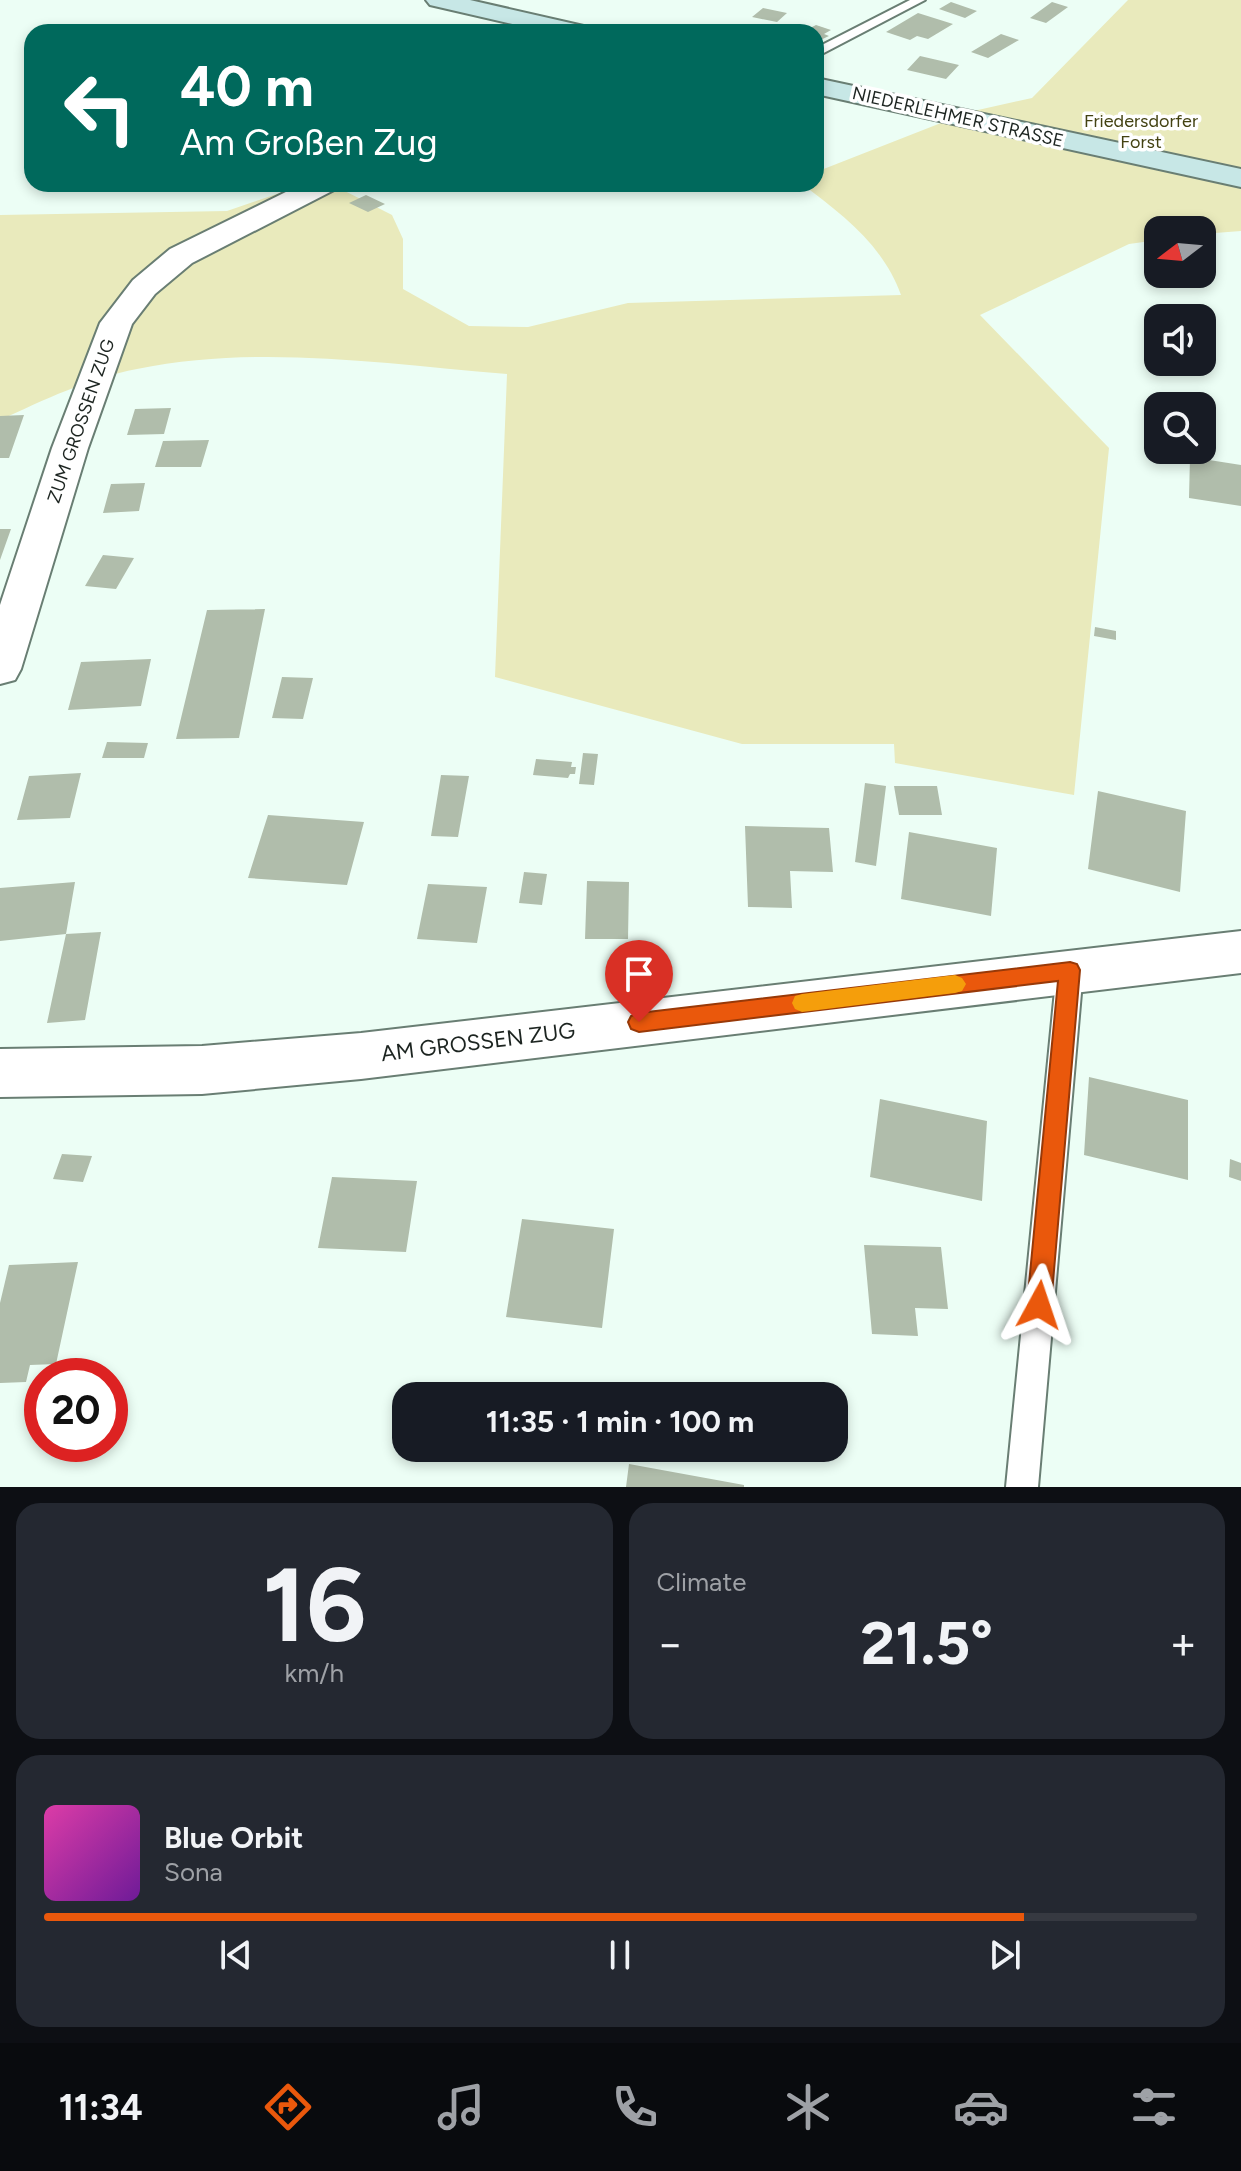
<!DOCTYPE html>
<html lang="en">
<head>
<meta charset="utf-8">
<style>
  :root { --surface:#171b24; --page:#242831; --text:#f1f3f6; --muted:#9ea1a6; --line:#363941; --accent:#ea580c }
  body { margin:0; font-family:Figtree,sans-serif; background:var(--page); color:var(--text); height:100vh; display:flex; flex-direction:column; font-size:30px; white-space:nowrap }
  * { box-sizing:border-box; margin:0 }
  p { font-size:26px; color:var(--muted) }
  .icon { flex:none; width:44px; height:44px; fill:none; stroke:currentColor; stroke-width:2; stroke-linecap:round; stroke-linejoin:round }
  .map { position:relative; height:1487px; overflow:hidden }
  .drawer { display:flex; flex-direction:column; gap:16px; padding:16px; background:#0d0f14; flex:1 }
  .drawer>* { flex:none }
  .hud { position:absolute; left:24px; top:24px; width:800px; height:168px; border-radius:24px; box-shadow:0 4px 12px #0003; background:#00695c; color:#fff; overflow:hidden }
  .needle { width:52px; rotate:254deg }
  .tools { position:absolute; left:1144px; top:216px; display:grid; gap:16px }
  .tools a { display:grid; place-items:center; width:72px; height:72px; border-radius:16px; background:var(--surface); box-shadow:0 4px 12px #0003; font-size:40px }
  .speed { position:absolute; left:24px; top:1358px; display:flex; gap:16px; font-size:40px; font-weight:700; text-align:center }
  .speed>* { display:grid; place-content:center; width:104px; height:104px; border-radius:50%; background:var(--surface); box-shadow:0 4px 12px #0003; line-height:1 }
  .speed .limit { border:12px solid #d22; background:#fff; color:#111 }
  .pin { position:absolute; display:grid; place-items:center; width:68px; height:68px; color:#fff; margin:-82px -34px; border-radius:50% 50% 50% 0; rotate:-45deg; box-shadow:0 0 8px #0007 }
  .pin .icon { rotate:45deg }
  .me { position:absolute; width:88px; margin:-44px; rotate:5deg; stroke-linejoin:round; filter:drop-shadow(0 0 6px #0008) }
  .turn { display:flex; align-items:center; gap:28px; height:168px; padding:0 24px; font-size:36px }
  .turn .icon { width:104px; height:104px; stroke-width:2.5 }
  .turn b { display:block; font-size:56px; line-height:68px }
  .big { font-size:60px; font-weight:700; line-height:1.1 }
  .drawer .widget { flex:1; display:flex; flex-direction:column; justify-content:center; gap:12px; min-width:0; padding:0 28px; border-radius:24px; background:var(--page) }
  .drawer .dial { align-items:center; gap:0 }
  .dial b { font-size:104px; line-height:1 }
  .song { display:flex; align-items:center; gap:24px }
  .cover { width:96px; height:96px; border-radius:12px; background:linear-gradient(135deg,hsl(320 70% 55%),hsl(280 70% 35%)) }
  .played { height:8px; border-radius:4px; background:linear-gradient(90deg,var(--accent) 85%,var(--line) 85%) }
  .keys { display:flex; justify-content:space-around; direction:ltr }
  .heat { display:flex; justify-content:space-between; align-items:center; font-size:44px; direction:ltr }
  .drawer .tiles { flex:1; display:grid; gap:16px; grid-template-columns:1fr 1fr }
  .widget:last-child { grid-column:span 2 }
  .trip { position:absolute; left:392px; top:1382px; width:456px; height:80px; border-radius:24px; background:var(--surface); box-shadow:0 4px 12px #0003; font-weight:700; line-height:80px; text-align:center }
  .tabs { display:flex; height:128px; justify-content:space-around; align-items:center; background:#090b0e; color:var(--muted) }
  .tabs .icon { width:56px; height:56px }
  .tabs .selected { color:var(--accent) }
  .tabs b { font-size:36px; color:var(--text) }
  .map>svg:first-child { display:block }
</style>
</head>
<body>
<div class="map">
<svg width="1241" height="1487" viewBox="0 0 1241 1487">
  <rect width="100%" height="100%" fill="#ecfef5"/>
  <!-- green -->
  <path fill="#e9eabc" d="M1128,0H1241V231L1202,234V230H1158V240L1129,244L980,315L1109,448L1074,795L895,763L894,744H742L495,677L507,374C385,364 258,344 137,369C89,378 44,400 0,420V215L227,211L306,184H331L392,215L403,239V289L469,326L528,327L628,303L901,295C883,245 843,215 802,184H816V172L969,112L1032,98Z"/>
  <!-- building -->
  <path fill="#b0bdab" d="M951,2L977,11L965,18L939,9Z
    M1052,2L1068,7L1046,23L1030,18Z
    M763,8L787,13L777,22L752,17Z
    M918,13L953,24L928,39L917,36L910,40L886,32Z
    M816,25L831,30L824,34L829,36L816,42V32H802Z
    M719,26L732,29L736,27L753,32H698L705,27L714,29Z
    M1001,34L1019,40L988,58L971,52Z
    M920,56L959,65L946,79L907,70Z
    M366,195L385,204L368,212L349,203Z
    M171,408L164,434L127,435L135,409Z
    M24,415L9,458H0V416Z
    M209,440L201,467H155L163,441Z
    M1190,457L1241,465V506L1189,498Z
    M145,483L139,511L103,513L111,484Z
    M0,529H11L0,560Z
    M103,555L134,558L116,589L85,586Z
    M265,609L239,738L176,739L207,610Z
    M1095,627L1116,631V640L1094,636Z
    M151,659L141,706L68,710L81,662Z
    M282,677L313,678L303,719L272,718Z
    M107,742L148,743L144,758H102Z
    M583,753L598,754L594,785L579,784Z
    M536,759L572,762L571,767H576L575,774H570L568,778L533,775Z
    M81,773L70,818L17,820L29,776Z
    M441,775L469,776L458,837L431,836Z
    M865,783L886,786L876,866L855,862Z
    M894,786H937L942,815H899Z
    M1098,791L1186,811L1180,892L1088,869Z
    M268,815L364,822L347,885L248,878Z
    M745,826L829,828L833,872L790,871L792,908L748,907Z
    M909,832L997,848L991,916L901,899Z
    M524,872L547,874L542,905L519,903Z
    M587,881L629,882L628,939H585Z
    M75,882L66,934L101,932L85,1020L47,1023L66,934L0,941V888Z
    M428,884L487,887L477,943L417,939Z
    M1089,1077L1188,1100V1180L1084,1155Z
    M880,1099L987,1121L982,1201L870,1177Z
    M62,1154L92,1156L83,1182L53,1179Z
    M1230,1159L1241,1163V1181L1229,1177Z
    M332,1177L417,1181L406,1252L318,1248Z
    M522,1219L614,1229L602,1328L506,1317Z
    M864,1245L941,1247L948,1309L915,1308L918,1336L872,1334Z
    M78,1262L56,1364L30,1365L26,1382L0,1383V1303L9,1265Z
    M629,1464L744,1485V1487H626Z"/>
  <g fill="none" stroke-linecap="round" stroke-linejoin="round">
    <defs>
      <path id="lane" d="M910,0H925L816,57V48Z
        M1070,959L1079,962L1083,970L1038,1487H1006L1057,970L1061,962Z"/>
      <path id="street" d="M302,184H338L334,190L192,263L155,294L132,324L88,448L21,669L15,680L0,684V605L52,448L100,323L133,280L170,249Z
        M1241,931V973L361,1079L202,1094L0,1097V1049L202,1046L361,1033Z"/>
      <path id="secondary" d="M426,0H470L588,27L591,32H547L430,5Z
        M816,78L1241,169V187L816,94Z"/>
    </defs>
    <!-- lane casing -->
    <use href="#lane" stroke="#697e73" stroke-width="4"/>
    <!-- street casing -->
    <use href="#street" stroke="#697e73" stroke-width="4"/>
    <!-- secondary casing -->
    <use href="#secondary" stroke="#697e73" stroke-width="4"/>
    <!-- lane -->
    <use href="#lane" fill="#fff" fill-rule="evenodd"/>
    <!-- street -->
    <use href="#street" fill="#fff" fill-rule="evenodd"/>
    <!-- secondary -->
    <use href="#secondary" fill="#c7e7e6" fill-rule="evenodd"/>
  </g>
  <!-- route -->
  <path fill="#ea580c" stroke="#983908" stroke-width="2" d="M1070,962L1077,964L1080,970L1051,1305L1047,1313L1039,1317L1030,1313L1027,1305L1058,981L639,1032L631,1029L628,1022L631,1016L639,1013Z"/>
  <!-- slow -->
  <path fill="#f59e0b" d="M955,975L962,978L966,984L962,991L955,993L802,1012L795,1009L792,1003L795,996L802,994Z"/>
  <g text-anchor="middle" dominant-baseline="central" stroke-width="7" stroke-linejoin="round" paint-order="stroke">
    <!-- far-street labels -->
    <g font-size="18" fill="#1c2420" stroke="#fff">
      <text transform="translate(958 117) rotate(13)">NIEDERLEHMER STRASSE</text>
      <text transform="translate(81 421) rotate(-71)">ZUM GROSSEN ZUG</text>
    </g>
    <!-- far-park labels -->
    <g font-size="18" fill="#434212" stroke="#fff">
      <text x="1141" y="121">Friedersdorfer<tspan x="1141" dy="21">Forst</tspan></text>
    </g>
    <!-- street labels -->
    <g font-size="22" fill="#1c2420" stroke="#fff">
      <text transform="translate(478 1042) rotate(-7)">AM GROSSEN ZUG</text>
    </g>
  </g>
</svg>
<div class="tools">
<a><svg class="needle" viewBox="-14 -14 28 28"><path d="M0-13l5 13h-10z" fill="#e53935"/><path d="M0 13l5-13h-10z" fill="#9ea1a6"/></svg></a>
<a><svg class="icon" aria-label="sound" viewBox="0 0 24 24"><path d="M4 9h4l5-4v14l-5-4H4zM17 9q2 3 0 6"/></svg></a>
<a><svg class="icon" aria-label="search" viewBox="0 0 24 24"><circle cx="10" cy="10" r="6"/><path d="M15 15l6 6"/></svg></a>
</div>
<div class="speed"><div class="limit">20</div></div>
<div class="pin" style="left:639px;top:1022px;background:#d93025"><svg class="icon" aria-label="arrive" viewBox="0 0 24 24"><path d="M6 21V4h12l-3 4 3 4H6"/></svg></div>
<svg class="me" style="left:1039px;top:1305px" viewBox="-20 -20 40 40"><path d="M0-17L14 15 0 8-14 15z" fill="#ea580c" stroke="#fff" stroke-width="4"/></svg>
<div class="trip">11:35 · 1 min · 100 m</div>
<div class="hud">
<div class="turn"><svg class="icon" aria-label="left" viewBox="0 0 24 24"><path d="M17 20v-9H6M10 6l-5 5 5 5"/></svg><div><b>40 m</b>Am Großen Zug</div></div>
</div>
</div>
<section class="drawer">
<div class="tiles">
<div class="widget dial"><b>16</b><p>km/h</p></div>
<div class="widget"><p>Climate</p>
<div class="heat"><a>−</a><b class="big">21.5°</b><a>+</a></div>
</div>
<div class="widget">
<div class="song"><i class="cover"></i><div><b>Blue Orbit</b><p>Sona</p></div></div>
<div class="played"></div>
<div class="keys"><svg class="icon" aria-label="previous" viewBox="0 0 24 24"><path d="M18 5L8 12l10 7zM5 5v14"/></svg><svg class="icon" aria-label="pause" viewBox="0 0 24 24"><path d="M8 5v14M16 5v14"/></svg><svg class="icon" aria-label="next" viewBox="0 0 24 24"><path d="M6 5l10 7-10 7zM19 5v14"/></svg></div>
</div>
</div>
</section>
<nav class="tabs">
<b>11:34</b>
<svg class="icon selected" aria-label="directions" viewBox="0 0 24 24"><path d="M12 3l9 9-9 9-9-9zM9 14v-3h6M13 9l2 2-2 2"/></svg>
<svg class="icon" aria-label="music" viewBox="0 0 24 24"><path d="M9 18V5l10-2v13"/><circle cx="6" cy="18" r="3"/><circle cx="16" cy="16" r="3"/></svg>
<svg class="icon" aria-label="phone" viewBox="0 0 24 24"><path d="M5 4h4l2 5-3 2q2 4 5 5l2-3 5 2v4C11 20 4 13 5 4z"/></svg>
<svg class="icon" aria-label="climate" viewBox="0 0 24 24"><path d="M12 3v18M4 7l16 10M4 17L20 7"/></svg>
<svg class="icon" aria-label="car" viewBox="0 0 24 24"><path d="M5 17H2v-5l4-1 3-4h7l3 4 3 1v5h-3M9 17h6M6 11h13"/><circle cx="7" cy="17" r="2"/><circle cx="17" cy="17" r="2"/></svg>
<svg class="icon" aria-label="filters" viewBox="0 0 24 24"><path d="M4 7h16M4 17h16"/><circle cx="9" cy="7" r="2"/><circle cx="15" cy="17" r="2"/></svg>
</nav>
</body>
</html>
